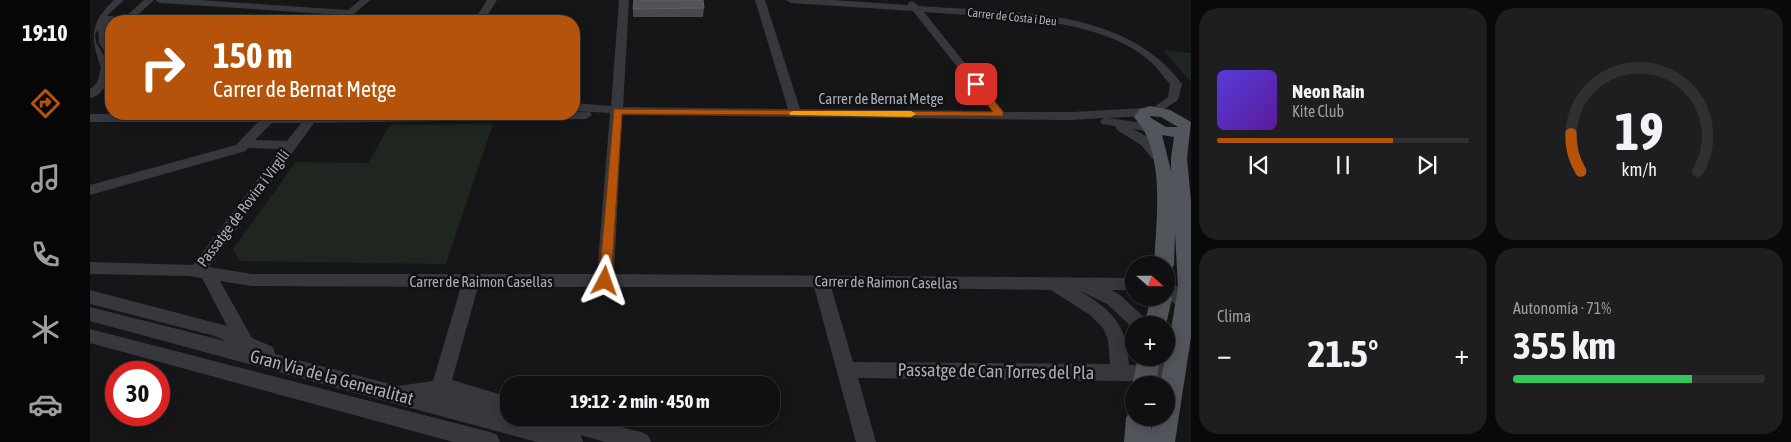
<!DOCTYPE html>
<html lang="es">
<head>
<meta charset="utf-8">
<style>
  :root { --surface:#101012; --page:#1e1e20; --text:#f1f3f6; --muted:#9c9d9f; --line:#303032; --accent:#b45309 }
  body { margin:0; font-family:"Asap Condensed",sans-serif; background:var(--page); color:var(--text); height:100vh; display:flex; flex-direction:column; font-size:19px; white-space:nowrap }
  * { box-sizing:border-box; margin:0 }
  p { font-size:16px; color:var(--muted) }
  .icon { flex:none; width:28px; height:28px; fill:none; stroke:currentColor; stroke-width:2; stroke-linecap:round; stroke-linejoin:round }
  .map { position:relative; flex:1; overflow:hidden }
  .details { display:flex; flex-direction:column; gap:8px; padding:8px; background:#09090a; width:600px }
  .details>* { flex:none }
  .hud { position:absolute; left:15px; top:15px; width:475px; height:105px; border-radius:20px; box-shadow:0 2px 12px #0003,0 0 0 1px var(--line); background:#b45309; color:#fff; overflow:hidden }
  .needle { width:32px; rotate:111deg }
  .buttons { position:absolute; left:1035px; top:256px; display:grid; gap:10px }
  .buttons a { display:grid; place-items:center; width:50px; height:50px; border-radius:50%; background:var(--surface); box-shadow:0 2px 12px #0003,0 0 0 1px var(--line); font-size:25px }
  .speed { position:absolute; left:15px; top:361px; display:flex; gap:10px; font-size:25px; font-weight:700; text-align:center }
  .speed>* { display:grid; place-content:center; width:65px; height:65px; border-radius:50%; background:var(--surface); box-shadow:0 2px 12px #0003,0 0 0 1px var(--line); line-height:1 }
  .speed .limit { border:8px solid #d22; background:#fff; color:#111 }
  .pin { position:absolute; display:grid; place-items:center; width:42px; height:42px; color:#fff; margin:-21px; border-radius:10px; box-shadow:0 2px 8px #0006 }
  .me { position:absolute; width:55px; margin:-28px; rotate:4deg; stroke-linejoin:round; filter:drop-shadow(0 0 4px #0008) }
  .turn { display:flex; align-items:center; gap:18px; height:105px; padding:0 25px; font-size:22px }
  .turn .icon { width:65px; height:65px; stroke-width:2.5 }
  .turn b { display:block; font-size:35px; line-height:42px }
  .big { font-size:38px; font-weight:700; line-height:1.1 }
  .details .tile { flex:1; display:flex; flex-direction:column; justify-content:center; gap:8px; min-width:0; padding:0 18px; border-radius:20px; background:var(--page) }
  .details .dial { align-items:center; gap:0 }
  .dial svg { height:130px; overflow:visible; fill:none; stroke:var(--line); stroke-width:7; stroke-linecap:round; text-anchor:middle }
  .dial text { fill:var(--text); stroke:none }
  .song { display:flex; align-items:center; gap:15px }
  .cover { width:60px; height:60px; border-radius:8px; background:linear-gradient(135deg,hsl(250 70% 55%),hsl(270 70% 35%)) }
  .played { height:5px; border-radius:2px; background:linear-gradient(90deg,var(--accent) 70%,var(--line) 70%) }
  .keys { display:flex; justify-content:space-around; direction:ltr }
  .heat { display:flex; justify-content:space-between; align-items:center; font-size:28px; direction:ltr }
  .charge { height:8px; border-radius:4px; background:linear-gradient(90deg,#34c759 71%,var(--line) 0) }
  .details .tiles { flex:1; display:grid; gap:8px; grid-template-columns:repeat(2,1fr) }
  .trip { position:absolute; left:410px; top:376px; width:280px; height:50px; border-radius:20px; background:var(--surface); box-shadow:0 2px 12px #0003,0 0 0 1px var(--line); font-weight:700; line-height:50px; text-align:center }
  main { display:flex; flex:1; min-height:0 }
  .dock { display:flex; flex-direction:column; width:90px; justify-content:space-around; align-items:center; background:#060607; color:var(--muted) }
  .dock .icon { width:35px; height:35px }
  .dock .active { color:var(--accent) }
  .dock b { font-size:22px; color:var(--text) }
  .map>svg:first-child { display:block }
</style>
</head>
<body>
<main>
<nav class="dock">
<b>19:10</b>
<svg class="icon active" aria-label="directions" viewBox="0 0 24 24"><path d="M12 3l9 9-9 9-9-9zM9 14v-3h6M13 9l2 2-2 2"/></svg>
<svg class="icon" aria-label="music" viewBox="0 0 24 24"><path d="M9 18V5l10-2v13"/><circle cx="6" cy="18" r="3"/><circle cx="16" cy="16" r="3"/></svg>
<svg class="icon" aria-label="phone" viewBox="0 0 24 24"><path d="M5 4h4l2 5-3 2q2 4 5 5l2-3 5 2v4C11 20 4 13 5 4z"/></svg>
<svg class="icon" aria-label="climate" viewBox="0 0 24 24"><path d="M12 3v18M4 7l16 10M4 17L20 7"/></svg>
<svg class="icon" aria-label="car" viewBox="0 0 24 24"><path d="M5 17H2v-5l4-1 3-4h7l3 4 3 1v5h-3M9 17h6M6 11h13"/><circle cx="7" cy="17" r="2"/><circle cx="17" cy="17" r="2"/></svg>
</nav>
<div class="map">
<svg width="1101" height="442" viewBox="0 0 1101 442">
  <rect width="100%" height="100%" fill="#161618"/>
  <!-- green -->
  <path fill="#1e261f" d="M1073,50L1101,53V82Z
    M403,124L356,264L150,261L143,249L206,162L278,163L300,125Z"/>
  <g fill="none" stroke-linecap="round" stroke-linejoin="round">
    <!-- minor -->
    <path fill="#37383d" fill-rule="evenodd" d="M24,0H34L17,16H23L25,18L17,31L21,46V56L17,55L9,43L8,30L5,34L6,42L21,68C19,81 14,95 0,98V89L7,83L11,68C0,37 0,23 24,0Z
      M54,0H64L41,21H31Z
      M65,0H110L258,10L270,0H280L256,21H250L248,19L252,15L70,3Z
      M397,0H407L394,21H384Z
      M529,0H539L533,107L698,109L665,0H675L710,109L902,111L823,11L701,3L696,0H743L818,5L819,2L822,1L829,6C916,13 1034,5 1092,84L1088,100L1065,115L1060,113L1055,116L1018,118L1074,126L1076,129L1070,133L1043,129L1061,139L1076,157L1078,160L1071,164L1066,163L1051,145L1027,130L1025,126L1012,124L1010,121L1014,118L982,120L532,115L524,274L1044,278V290H1021L1029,294L1057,320L1060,325H1044V329L1017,304L988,290C1022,310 1037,324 1039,365H1055L1062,367V358H1076L1078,352C1083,363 1083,381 1078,391L1076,392V385H1061V379L1055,381H1030L768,378L786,442H766L724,287H388L362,380L419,397V415L351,397L419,415V418H428L454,424L451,418H495L551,432L558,435L561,442H515L491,435L493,442H447L0,321V307L135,341L125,336L0,304V290L137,326L112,278L98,276L0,274V262L103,265L191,149L158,148L156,151L0,195V185L146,145L168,122H0V114L217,115L218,114H230L229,115L500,112L502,115L496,119L224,123L119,267L162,274H507L520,113L484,111V103L521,106ZM834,12C901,18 1011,14 1063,64C1069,70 1074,78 1080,84L1078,97L1060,110L1055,108L982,112H914ZM182,123H211L197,141L165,140ZM130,281L162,286L371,287L343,381L308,386L185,354L183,347L162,338ZM741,287L961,290L1000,315L1013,328L1018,340L1020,364L763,362Z
      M1076,281L1091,288L1101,298V316L1095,314L1076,296Z
      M0,329L400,432L407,435L410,442H363L0,343Z"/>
    <!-- major -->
    <path fill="#53555c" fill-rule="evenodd" d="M1060,106L1080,110L1101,122L1097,158L1101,201V337L1085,442H1034L1036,418L1040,410L1044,408V418H1061V432L1063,418H1076V385H1070L1075,358H1076L1088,288L1085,232L1084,265L1081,270L1076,272V265H1064C1066,224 1073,175 1057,137C1054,129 1049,124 1044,117L1050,109ZM1060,116L1071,117L1088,127H1076L1061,118ZM1072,135L1084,137L1081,158V171Z
      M1076,291L1082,298L1076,325H1054L1061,298H1076Z
      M1048,358H1070L1066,385H1044V389L1042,385Z"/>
  </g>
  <!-- wall -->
  <path fill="#47494d" d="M614,8L613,17H543V9Z"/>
  <!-- building -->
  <path fill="#525359" stroke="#5f6168" d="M544,0H613L614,8L543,9Z"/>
  <!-- route -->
  <path fill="#b45309" stroke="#753606" d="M883,82H889L913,112V116L532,114L521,281L519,284H511L509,281L524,109L903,112L882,84Z"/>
  <!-- slow -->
  <path fill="#f59e0b" d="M703,111H821L826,114L821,117L700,115L699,113Z"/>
  <g text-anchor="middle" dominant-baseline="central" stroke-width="5" stroke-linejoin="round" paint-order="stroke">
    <!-- far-street labels -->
    <g font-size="12" fill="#a8adb8" stroke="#111113">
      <text transform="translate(922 17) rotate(6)">Carrer de Costa i Deu</text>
    </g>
    <!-- street labels -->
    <g font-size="15" fill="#a8adb8" stroke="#111113">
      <text x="791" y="98">Carrer de Bernat Metge</text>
      <text transform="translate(153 208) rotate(-53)">Passatge de Rovira i Virgili</text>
      <text x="391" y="281">Carrer de Raimon Casellas</text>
      <text transform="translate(796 282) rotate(1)">Carrer de Raimon Casellas</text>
    </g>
    <!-- near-street labels -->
    <g font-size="18" fill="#a8adb8" stroke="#111113">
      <text transform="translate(906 371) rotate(1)">Passatge de Can Torres del Pla</text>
      <text transform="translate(242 377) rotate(15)">Gran Via de la Generalitat</text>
    </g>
  </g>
</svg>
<div class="buttons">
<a><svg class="needle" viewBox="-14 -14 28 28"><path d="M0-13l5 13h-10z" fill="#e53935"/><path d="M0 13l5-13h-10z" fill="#9c9d9f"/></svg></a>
<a>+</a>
<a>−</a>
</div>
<div class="speed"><div class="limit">30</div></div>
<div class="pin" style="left:886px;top:84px;background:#d93025"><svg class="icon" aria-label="arrive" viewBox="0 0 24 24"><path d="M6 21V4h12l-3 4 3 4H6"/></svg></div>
<svg class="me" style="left:515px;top:281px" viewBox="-20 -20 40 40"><path d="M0-17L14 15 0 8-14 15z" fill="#b45309" stroke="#fff" stroke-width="4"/></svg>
<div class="trip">19:12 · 2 min · 450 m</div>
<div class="hud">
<div class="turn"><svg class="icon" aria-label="right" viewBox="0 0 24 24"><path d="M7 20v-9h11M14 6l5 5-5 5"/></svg><div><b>150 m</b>Carrer de Bernat Metge</div></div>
</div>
</div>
<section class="details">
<div class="tiles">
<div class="tile">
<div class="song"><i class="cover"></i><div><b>Neon Rain</b><p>Kite Club</p></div></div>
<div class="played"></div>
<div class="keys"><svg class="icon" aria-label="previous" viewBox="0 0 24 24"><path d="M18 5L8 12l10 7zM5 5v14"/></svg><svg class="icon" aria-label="pause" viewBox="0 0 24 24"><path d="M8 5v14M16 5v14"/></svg><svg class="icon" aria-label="next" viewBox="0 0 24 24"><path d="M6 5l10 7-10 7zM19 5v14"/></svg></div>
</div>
<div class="tile dial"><svg viewBox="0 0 100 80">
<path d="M14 69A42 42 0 1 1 86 69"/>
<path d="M14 69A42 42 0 0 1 8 46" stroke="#b45309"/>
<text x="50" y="56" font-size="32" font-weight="700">19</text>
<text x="50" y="72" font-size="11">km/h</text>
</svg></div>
<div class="tile"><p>Clima</p>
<div class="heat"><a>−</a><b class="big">21.5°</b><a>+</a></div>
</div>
<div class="tile"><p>Autonomía · 71%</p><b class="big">355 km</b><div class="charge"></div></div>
</div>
</section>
</main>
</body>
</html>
